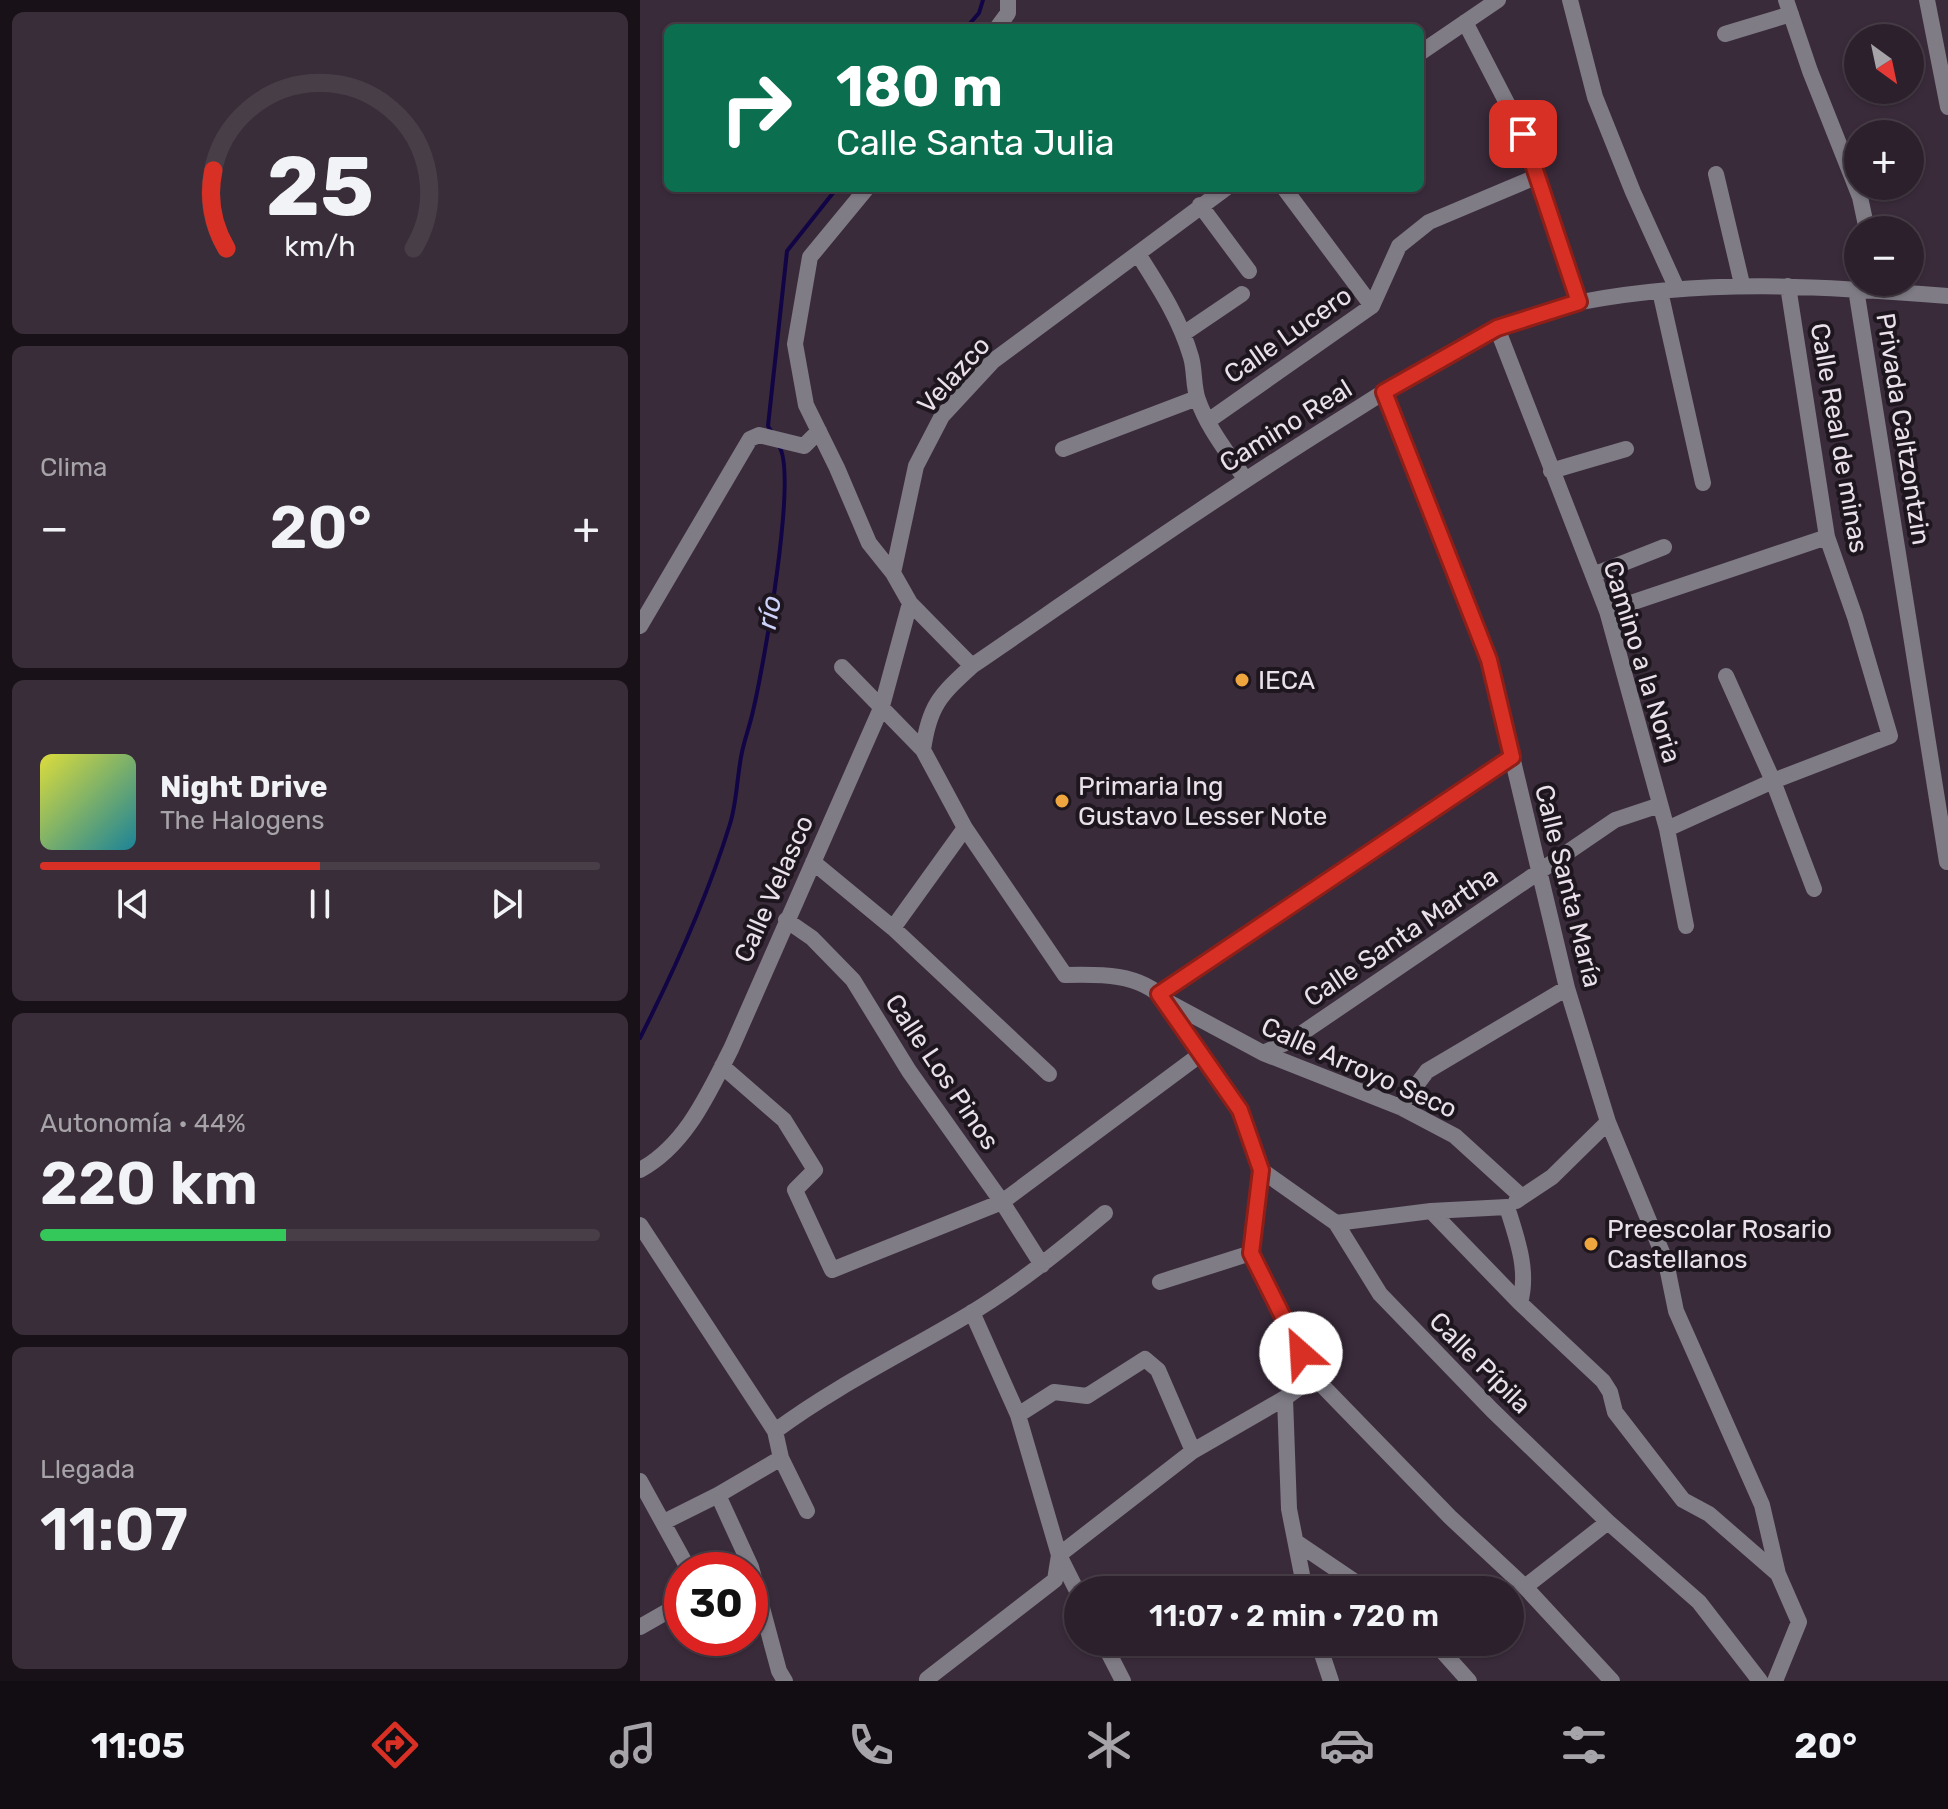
<!DOCTYPE html>
<html lang="es">
<head>
<meta charset="utf-8">
<style>
  :root { --surface:#2c202c; --page:#382d38; --text:#f1f3f6; --muted:#a6a3a9; --line:#483e48; --accent:#d93025 }
  body { margin:0; font-family:Rubik,sans-serif; background:var(--page); color:var(--text); height:100vh; display:flex; flex-direction:column; font-size:30px; white-space:nowrap }
  * { box-sizing:border-box; margin:0 }
  p { font-size:26px; color:var(--muted) }
  .icon { flex:none; width:44px; height:44px; fill:none; stroke:currentColor; stroke-width:2; stroke-linecap:round; stroke-linejoin:round }
  .map { position:relative; flex:1; overflow:hidden }
  .drawer { display:flex; flex-direction:column; gap:12px; padding:12px; background:#181218; width:640px }
  .drawer>* { flex:none }
  .banner { position:absolute; left:24px; top:24px; width:760px; height:168px; border-radius:12px; box-shadow:0 2px 6px #0004,0 0 0 2px var(--line); background:#0b6e4f; color:#fff; overflow:hidden }
  .needle { width:52px; rotate:147deg }
  .fabs { position:absolute; left:1204px; top:24px; display:grid; gap:16px }
  .fabs a { display:grid; place-items:center; width:80px; height:80px; border-radius:50%; background:var(--surface); box-shadow:0 2px 6px #0004,0 0 0 2px var(--line); font-size:40px }
  .speed { position:absolute; left:24px; top:1552px; display:flex; gap:16px; font-size:40px; font-weight:700; text-align:center }
  .speed>* { display:grid; place-content:center; width:104px; height:104px; border-radius:50%; background:var(--surface); box-shadow:0 2px 6px #0004,0 0 0 2px var(--line); line-height:1 }
  .speed .limit { border:12px solid #d22; background:#fff; color:#111 }
  .pin { position:absolute; display:grid; place-items:center; width:68px; height:68px; color:#fff; margin:-34px; border-radius:16px; box-shadow:0 4px 12px #0006 }
  .me { position:absolute; width:88px; margin:-44px; rotate:334deg; stroke-linejoin:round; filter:drop-shadow(0 0 6px #0008) }
  .turn { display:flex; align-items:center; gap:28px; height:168px; padding:0 40px; font-size:36px }
  .turn .icon { width:104px; height:104px; stroke-width:2.5 }
  .turn b { display:block; font-size:56px; line-height:68px }
  .big { font-size:60px; font-weight:600; line-height:1.1 }
  .drawer .card { flex:1; display:flex; flex-direction:column; justify-content:center; gap:12px; min-width:0; padding:0 28px; border-radius:12px; background:var(--page) }
  .drawer .dial { align-items:center; gap:0 }
  .dial svg { height:208px; overflow:visible; fill:none; stroke:var(--line); stroke-width:7; stroke-linecap:round; text-anchor:middle }
  .dial text { fill:var(--text); stroke:none }
  .song { display:flex; align-items:center; gap:24px }
  .cover { width:96px; height:96px; border-radius:12px; background:linear-gradient(135deg,hsl(60 70% 55%),hsl(190 70% 35%)) }
  .played { height:8px; border-radius:4px; background:linear-gradient(90deg,var(--accent) 50%,var(--line) 50%) }
  .keys { display:flex; justify-content:space-around; direction:ltr }
  .heat { display:flex; justify-content:space-between; align-items:center; font-size:44px; direction:ltr }
  .charge { height:12px; border-radius:6px; background:linear-gradient(90deg,#34c759 44%,var(--line) 0) }
  .trip { position:absolute; left:424px; top:1576px; width:460px; height:80px; border-radius:40px; background:var(--surface); box-shadow:0 2px 6px #0004,0 0 0 2px var(--line); font-weight:600; line-height:80px; text-align:center }
  .dock { display:flex; height:128px; justify-content:space-around; align-items:center; background:#120d12; color:var(--muted) }
  .dock .icon { width:56px; height:56px }
  .dock .selected { color:var(--accent) }
  .dock b { font-size:36px; color:var(--text) }
  main { display:flex; flex:1; min-height:0 }
  .map>svg:first-child { display:block }
</style>
</head>
<body>
<main>
<section class="drawer">
<div class="card dial"><svg viewBox="0 0 100 80">
<path d="M14 69A42 42 0 1 1 86 69"/>
<path d="M14 69A42 42 0 0 1 9 39" stroke="#d93025"/>
<text x="50" y="56" font-size="32" font-weight="700">25</text>
<text x="50" y="72" font-size="11">km/h</text>
</svg></div>
<div class="card"><p>Clima</p>
<div class="heat"><a>−</a><b class="big">20°</b><a>+</a></div>
</div>
<div class="card">
<div class="song"><i class="cover"></i><div><b>Night Drive</b><p>The Halogens</p></div></div>
<div class="played"></div>
<div class="keys"><svg class="icon" aria-label="previous" viewBox="0 0 24 24"><path d="M18 5L8 12l10 7zM5 5v14"/></svg><svg class="icon" aria-label="pause" viewBox="0 0 24 24"><path d="M8 5v14M16 5v14"/></svg><svg class="icon" aria-label="next" viewBox="0 0 24 24"><path d="M6 5l10 7-10 7zM19 5v14"/></svg></div>
</div>
<div class="card"><p>Autonomía · 44%</p><b class="big">220 km</b><div class="charge"></div></div>
<div class="card"><p>Llegada</p><b class="big">11:07</b></div>
</section>
<div class="map">
<svg width="1308" height="1681" viewBox="0 0 1308 1681">
  <rect width="100%" height="100%" fill="#3a2b3b"/>
  <g fill="none" stroke-linecap="round" stroke-linejoin="round">
    <!-- stream -->
    <path stroke="#110545" stroke-width="4" d="M326,28L339,13L343,0
      M131,431L128,426L147,251L197,188
      M0,1038C35,969 67,898 90,824C97,802 97,775 102,752C105,738 110,725 113,711C123,669 158,475 139,446"/>
    <!-- minor -->
    <path stroke="#7f7c86" stroke-width="16" d="M930,0L955,97L993,192L1037,289
      M1146,0L1170,71L1220,197L1227,230
      M1287,0L1308,107
      M825,22L883,134L939,302
      M357,28L368,13V0
      M1085,34L1151,14
      M780,53L858,0
      M1076,174L1102,284
      M227,188L170,257L155,344L166,405L197,468L229,543L253,573L270,603L332,666
      M644,188L732,306
      M560,205L609,271
      M498,254C519,287 540,319 551,357C555,371 553,386 558,400C568,429 589,454 605,479
      M1216,289L1307,862
      M1020,291L1063,483
      M857,328L967,611L1027,829L1046,926
      M543,334L602,294
      M744,392L849,660L927,988L968,1122L1026,1262L1036,1311L1122,1505L1138,1574L1159,1622L1135,1681
      M568,421L732,306L759,246L789,222L898,176
      M423,449L557,398
      M911,471L986,449
      M253,573L276,466L302,416L353,361L586,188
      M953,575L1024,547
      M967,611L1187,537
      M0,626L110,439L119,435L164,446L179,431
      M202,667L283,750L325,828L425,975C459,974 500,973 525,1000L600,1110L621,1170L611,1253L674,1377L810,1517L885,1587L972,1681
      M1086,676L1133,781L1174,889
      M283,750C289,706 300,695 332,666C452,584 570,501 693,424C770,376 851,320 941,302C1066,278 1182,286 1308,296
      M1027,829L1133,781L1250,736L1215,617L1187,537L1148,286
      M173,862L253,928L409,1074
      M146,920L172,938L213,980L269,1071L362,1202L402,1265
      M253,928L325,828
      M519,994L872,757
      M530,1003L623,1053L760,1107L815,1136L882,1197
      M623,1053L652,1040L975,820L1020,805
      M82,1066L144,1120L175,1170L155,1190L192,1270L362,1202L561,1054
      M760,1107L787,1071L927,988
      M0,1170C46,1145 68,1094 91,1049L242,706L270,603
      M621,1170L696,1223L791,1211L867,1207
      M876,1201L912,1177L968,1122
      M867,1207C877,1239 889,1270 880,1303
      M791,1211L880,1303L963,1381L970,1392L975,1412L1043,1500L1069,1514L1138,1574
      M696,1223L740,1294L852,1410L968,1522L1059,1602L1120,1681
      M0,1225L135,1431L141,1458L167,1511
      M520,1282L611,1253
      M332,1312L378,1415L419,1555L438,1593
      M645,1398L649,1509L665,1590
      M378,1415L414,1392L447,1396L505,1359L518,1370L553,1451
      M135,1431C197,1385 266,1352 331,1313C379,1284 422,1249 465,1213
      M0,1481L49,1570
      M78,1495L111,1567L139,1671L145,1681
      M24,1522L78,1495L141,1458
      M656,1542L727,1590
      M885,1587L968,1522
      M0,1627L42,1603
      M463,1642L483,1681
      M678,1642L691,1681
      M794,1642L829,1681
      M287,1679L415,1580L419,1555L553,1451L645,1398L674,1377"/>
  </g>
  <g fill="none" stroke-linecap="round" stroke-linejoin="round">
    <defs>
      <path id="route" d="M661,1353L611,1253L621,1170L600,1110L519,994L872,757L849,660L744,392L857,328L939,302L883,134"/>
    </defs>
    <!-- route casing -->
    <use href="#route" stroke="#8d1f18" stroke-width="20"/>
    <!-- route -->
    <use href="#route" stroke="#d93025" stroke-width="14"/>
  </g>
  <!-- markers -->
  <g fill="#f0a63e" stroke="#1d161e" stroke-width="3">
    <circle cx="602" cy="680" r="8"/>
    <circle cx="422" cy="801" r="8"/>
    <circle cx="951" cy="1244" r="8"/>
  </g>
  <g text-anchor="middle" dominant-baseline="central" stroke-width="8" stroke-linejoin="round" paint-order="stroke">
    <!-- street labels -->
    <g font-size="26" fill="#eae0eb" stroke="#1d161e">
      <text transform="translate(648 335) rotate(-35)">Calle Lucero</text>
      <text transform="translate(314 375) rotate(-48)">Velazco</text>
      <text transform="translate(646 426) rotate(-32)">Camino Real</text>
      <text transform="translate(1263 429) rotate(81)">Privada Caltzontzin</text>
      <text transform="translate(1199 438) rotate(80)">Calle Real de minas</text>
      <text transform="translate(1002 662) rotate(73)">Camino a la Noria</text>
      <text transform="translate(928 886) rotate(76)">Calle Santa María</text>
      <text transform="translate(134 889) rotate(-66)">Calle Velasco</text>
      <text transform="translate(761 937) rotate(-34)">Calle Santa Martha</text>
      <text transform="translate(719 1068) rotate(24)">Calle Arroyo Seco</text>
      <text transform="translate(302 1072) rotate(56)">Calle Los Pinos</text>
      <text transform="translate(840 1363) rotate(45)">Calle Pípila</text>
    </g>
    <!-- poi labels -->
    <g font-size="26" fill="#eae0eb" stroke="#1d161e" text-anchor="start">
      <text x="618" y="680">IECA</text>
      <text x="438" y="786">Primaria Ing<tspan x="438" dy="30">Gustavo Lesser Note</tspan></text>
      <text x="967" y="1229">Preescolar Rosario<tspan x="967" dy="30">Castellanos</tspan></text>
    </g>
    <!-- water labels -->
    <g font-size="28" font-style="italic" fill="#cdd2fa" stroke="#1d161e">
      <text transform="translate(129 612) rotate(-80)">río</text>
    </g>
  </g>
</svg>
<div class="fabs">
<a><svg class="needle" viewBox="-14 -14 28 28"><path d="M0-13l5 13h-10z" fill="#e53935"/><path d="M0 13l5-13h-10z" fill="#a6a3a9"/></svg></a>
<a>+</a>
<a>−</a>
</div>
<div class="speed"><div class="limit">30</div></div>
<div class="pin" style="left:883px;top:134px;background:#d93025"><svg class="icon" aria-label="arrive" viewBox="0 0 24 24"><path d="M6 21V4h12l-3 4 3 4H6"/></svg></div>
<svg class="me" style="left:661px;top:1353px" viewBox="-20 -20 40 40"><circle r="19" fill="#fff"/><path d="M0-13L10 11 0 6-10 11z" fill="#d93025"/></svg>
<div class="trip">11:07 · 2 min · 720 m</div>
<div class="banner">
<div class="turn"><svg class="icon" aria-label="right" viewBox="0 0 24 24"><path d="M7 20v-9h11M14 6l5 5-5 5"/></svg><div><b>180 m</b>Calle Santa Julia</div></div>
</div>
</div>
</main>
<nav class="dock">
<b>11:05</b>
<svg class="icon selected" aria-label="directions" viewBox="0 0 24 24"><path d="M12 3l9 9-9 9-9-9zM9 14v-3h6M13 9l2 2-2 2"/></svg>
<svg class="icon" aria-label="music" viewBox="0 0 24 24"><path d="M9 18V5l10-2v13"/><circle cx="6" cy="18" r="3"/><circle cx="16" cy="16" r="3"/></svg>
<svg class="icon" aria-label="phone" viewBox="0 0 24 24"><path d="M5 4h4l2 5-3 2q2 4 5 5l2-3 5 2v4C11 20 4 13 5 4z"/></svg>
<svg class="icon" aria-label="climate" viewBox="0 0 24 24"><path d="M12 3v18M4 7l16 10M4 17L20 7"/></svg>
<svg class="icon" aria-label="car" viewBox="0 0 24 24"><path d="M5 17H2v-5l4-1 3-4h7l3 4 3 1v5h-3M9 17h6M6 11h13"/><circle cx="7" cy="17" r="2"/><circle cx="17" cy="17" r="2"/></svg>
<svg class="icon" aria-label="filters" viewBox="0 0 24 24"><path d="M4 7h16M4 17h16"/><circle cx="9" cy="7" r="2"/><circle cx="15" cy="17" r="2"/></svg>
<b>20°</b>
</nav>
</body>
</html>
